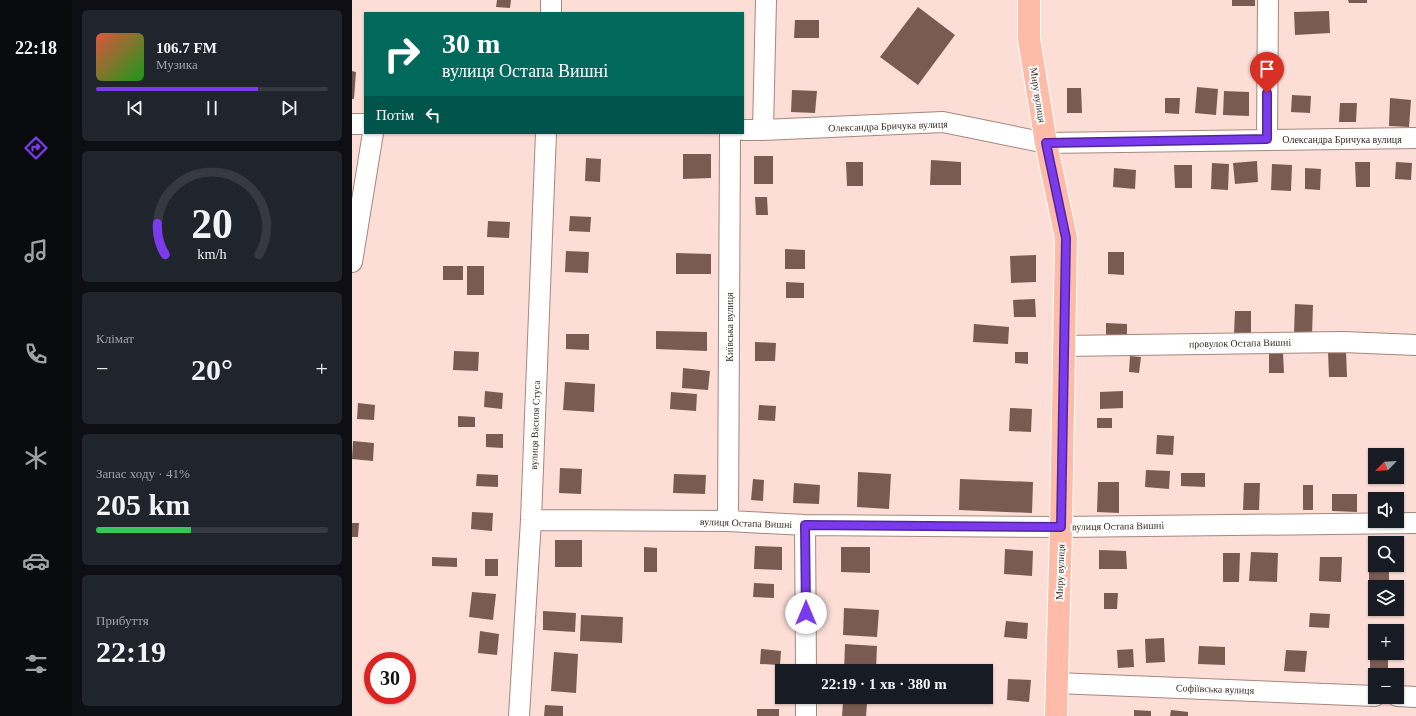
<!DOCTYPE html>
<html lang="uk">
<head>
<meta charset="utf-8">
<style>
  :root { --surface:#171b24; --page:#20242c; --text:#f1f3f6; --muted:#9ea1a6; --line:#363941; --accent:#7c3aed }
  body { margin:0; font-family:"Times New Roman",serif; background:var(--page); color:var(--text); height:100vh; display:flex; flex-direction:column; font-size:15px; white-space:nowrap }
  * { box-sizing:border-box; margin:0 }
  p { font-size:13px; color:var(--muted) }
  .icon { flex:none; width:22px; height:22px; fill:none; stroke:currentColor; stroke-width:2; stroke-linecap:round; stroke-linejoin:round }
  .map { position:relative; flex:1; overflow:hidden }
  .details { display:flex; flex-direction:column; gap:10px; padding:10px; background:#0d0f14; width:280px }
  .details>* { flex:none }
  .guide { position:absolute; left:12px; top:12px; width:380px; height:122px; border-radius:0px; box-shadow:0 1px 3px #0004; background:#00695c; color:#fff; overflow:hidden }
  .needle { width:26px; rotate:245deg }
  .fabs { position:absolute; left:1016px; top:448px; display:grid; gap:8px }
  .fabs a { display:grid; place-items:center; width:36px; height:36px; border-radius:0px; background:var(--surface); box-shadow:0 1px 3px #0004; font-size:20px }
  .speed { position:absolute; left:12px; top:652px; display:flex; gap:8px; font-size:20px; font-weight:700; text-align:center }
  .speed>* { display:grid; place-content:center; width:52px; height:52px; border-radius:50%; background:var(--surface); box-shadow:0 1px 3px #0004; line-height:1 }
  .speed .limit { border:6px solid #d22; background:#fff; color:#111 }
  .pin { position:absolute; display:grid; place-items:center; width:34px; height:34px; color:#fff; margin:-41px -17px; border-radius:50% 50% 50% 0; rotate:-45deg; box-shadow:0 0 4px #0007 }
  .pin .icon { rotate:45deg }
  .me { position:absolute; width:44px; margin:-22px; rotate:0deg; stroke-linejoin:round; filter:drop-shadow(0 0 3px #0008) }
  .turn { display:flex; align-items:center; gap:14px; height:84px; padding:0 12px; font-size:18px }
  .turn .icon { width:52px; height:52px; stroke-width:2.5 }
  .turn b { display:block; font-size:28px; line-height:34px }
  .then { display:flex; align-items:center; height:38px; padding:0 12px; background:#0003; gap:8px; font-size:15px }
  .big { font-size:30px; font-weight:600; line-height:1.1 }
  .details .tile { flex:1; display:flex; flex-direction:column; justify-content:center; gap:6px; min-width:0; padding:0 14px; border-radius:6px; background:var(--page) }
  .details .dial { align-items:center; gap:0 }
  .dial svg { height:104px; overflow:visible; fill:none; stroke:var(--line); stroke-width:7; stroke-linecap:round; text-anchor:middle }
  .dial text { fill:var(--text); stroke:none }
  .song { display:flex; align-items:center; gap:12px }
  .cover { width:48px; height:48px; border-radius:6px; background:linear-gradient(135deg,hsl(10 70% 55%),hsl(120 70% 35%)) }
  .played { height:4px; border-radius:2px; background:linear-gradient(90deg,var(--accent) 70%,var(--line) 70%) }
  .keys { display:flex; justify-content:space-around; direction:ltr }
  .heat { display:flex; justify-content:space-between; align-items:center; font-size:22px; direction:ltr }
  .charge { height:6px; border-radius:3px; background:linear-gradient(90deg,#34c759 41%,var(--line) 0) }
  .trip { position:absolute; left:423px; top:664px; width:218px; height:40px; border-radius:0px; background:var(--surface); box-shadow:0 1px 3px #0004; font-weight:600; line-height:40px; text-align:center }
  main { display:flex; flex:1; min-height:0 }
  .tab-bar { display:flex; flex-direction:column; width:72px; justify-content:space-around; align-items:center; background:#090b0e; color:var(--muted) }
  .tab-bar .icon { width:28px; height:28px }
  .tab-bar .current { color:var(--accent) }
  .tab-bar b { font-size:18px; color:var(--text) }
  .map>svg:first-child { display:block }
</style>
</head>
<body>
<main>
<nav class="tab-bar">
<b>22:18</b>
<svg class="icon current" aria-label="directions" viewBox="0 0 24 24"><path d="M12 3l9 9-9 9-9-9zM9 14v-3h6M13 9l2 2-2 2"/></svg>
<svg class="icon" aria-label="music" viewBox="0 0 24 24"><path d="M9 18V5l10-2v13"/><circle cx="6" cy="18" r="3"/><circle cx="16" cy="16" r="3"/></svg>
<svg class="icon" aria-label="phone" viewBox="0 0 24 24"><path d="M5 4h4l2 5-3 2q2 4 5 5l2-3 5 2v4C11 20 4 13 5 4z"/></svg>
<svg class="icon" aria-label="climate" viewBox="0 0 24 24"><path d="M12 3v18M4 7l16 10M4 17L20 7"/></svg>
<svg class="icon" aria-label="car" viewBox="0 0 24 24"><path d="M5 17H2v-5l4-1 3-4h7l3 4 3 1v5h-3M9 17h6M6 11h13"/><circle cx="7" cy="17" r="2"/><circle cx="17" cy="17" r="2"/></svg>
<svg class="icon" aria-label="filters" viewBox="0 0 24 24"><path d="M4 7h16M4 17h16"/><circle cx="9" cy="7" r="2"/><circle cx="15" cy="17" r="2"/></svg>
</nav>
<section class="details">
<div class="tile">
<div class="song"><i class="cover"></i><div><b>106.7 FM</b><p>Музика</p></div></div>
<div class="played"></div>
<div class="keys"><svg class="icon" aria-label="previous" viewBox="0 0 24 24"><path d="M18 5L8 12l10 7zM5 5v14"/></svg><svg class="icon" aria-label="pause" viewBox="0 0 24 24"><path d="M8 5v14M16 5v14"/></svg><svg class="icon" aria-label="next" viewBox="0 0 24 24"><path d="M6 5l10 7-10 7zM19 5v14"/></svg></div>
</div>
<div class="tile dial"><svg viewBox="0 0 100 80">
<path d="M14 69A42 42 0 1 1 86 69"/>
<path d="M14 69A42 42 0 0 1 8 45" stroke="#7c3aed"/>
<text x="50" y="56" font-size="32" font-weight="700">20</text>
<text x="50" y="72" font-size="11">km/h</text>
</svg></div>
<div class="tile"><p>Клімат</p>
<div class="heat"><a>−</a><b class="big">20°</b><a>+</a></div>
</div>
<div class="tile"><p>Запас ходу · 41%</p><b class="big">205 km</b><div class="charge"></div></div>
<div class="tile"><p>Прибуття</p><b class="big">22:19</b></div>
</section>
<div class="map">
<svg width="1064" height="716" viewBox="0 0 1064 716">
  <rect width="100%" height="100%" fill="#fcded6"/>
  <!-- building -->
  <path fill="#7a5b52" d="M145,0H159L158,8L144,7Z
    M880,0H903V6H880Z
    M996,0H1015V3H997Z
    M566,7L603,35L566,85L528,57Z
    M977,11L978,33L943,35L942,12Z
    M443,20H467V38H442Z
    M0,71L4,72L2,99H0Z
    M845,87L866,89L864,115L843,113Z
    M715,88H729L730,113H715Z
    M440,90L465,91L463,113L439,112Z
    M872,91L897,92V116L871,115Z
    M940,95L959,96L958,113L939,112Z
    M813,98H828L827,114L813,113Z
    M1038,98L1059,100L1057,127L1037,126Z
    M988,103H1005L1004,122H987Z
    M331,154H359V178L331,179Z
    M402,156H421V184H402Z
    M234,158L249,159L248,182L233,181Z
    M579,160L609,162V185H578Z
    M905,161L906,182L883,184L881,163Z
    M494,162H511V186H495Z
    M1003,162H1018V187H1004Z
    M1044,162L1060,163L1059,180L1043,179Z
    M860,163L877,164L876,190L859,189Z
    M920,164L940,165L939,191L919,190Z
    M822,165H840V188H823Z
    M762,168L784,170L783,189L761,187Z
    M953,168L969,169L968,190L953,189Z
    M403,197H415L416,215H404Z
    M218,216L239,217L238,232L217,231Z
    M136,221L158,222L157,238L135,237Z
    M433,249L453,250V269H433Z
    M214,251L237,252L236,273L213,272Z
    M756,252H772V275L756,274Z
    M324,253L359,254V274H324Z
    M684,255V282L659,283L658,256Z
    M91,266H111V280H91Z
    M115,266H132V295H115Z
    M434,282L452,283V298H434Z
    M683,299L684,317H662L661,300Z
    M943,304L961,305L960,335L942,334Z
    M883,311H899V335L882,334Z
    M754,323L775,324V337H754Z
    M622,324L657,327L656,344L621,342Z
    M304,331L355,332V351L304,349Z
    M214,334H237V350L214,349Z
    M403,342L424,343L423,361H403Z
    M102,351L127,352L126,371L101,370Z
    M994,351L995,377H977L976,352Z
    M663,352H676V364L663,363Z
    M917,353H931L932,373H917Z
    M778,356L789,357L787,373L777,372Z
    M331,368L358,371L356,390L330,388Z
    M213,382L243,384L242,412L211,410Z
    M133,391L151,393L150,409L132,407Z
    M771,391V408L748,409V392Z
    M319,392L345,394L344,411L318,409Z
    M6,403L23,405L22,420L5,419Z
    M407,405L424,406L423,421L406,420Z
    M658,408L680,409L679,432L657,431Z
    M106,416L123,417V427H106Z
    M745,418H760V428H745Z
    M134,434H151V448L134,447Z
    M805,435L822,436L821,455L804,454Z
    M1,441L22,443L21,461L0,459Z
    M208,468L230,469L229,494L207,493Z
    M794,470L818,471L817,489L793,487Z
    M506,472L539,474L537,509L505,507Z
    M829,473H853V487L829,486Z
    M125,474L146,475V487L124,486Z
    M322,474L354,475L353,494L321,493Z
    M401,479L412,480L411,501L399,500Z
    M608,479L681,482L680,513L607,510Z
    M746,482H767V513L745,512Z
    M442,483L468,485L467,504L441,503Z
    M892,483H908L907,510H891Z
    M951,485H961V510H951Z
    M980,494H1005V512L980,511Z
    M120,512L141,513L140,531L119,529Z
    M0,523H7L6,537H0Z
    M203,540H230V567H203Z
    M403,546L430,547V570L402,569Z
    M292,547L305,548V572H292Z
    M489,547H518V573L489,572Z
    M653,549L681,551L680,576L652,574Z
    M747,550L774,551L775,569H747Z
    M899,552L926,553L925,582L897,581Z
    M871,553H888L887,582H871Z
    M80,557L105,558V567L80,566Z
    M968,557H990L989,582L967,581Z
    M1017,558H1023V565H1037V580H1017Z
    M133,559H146V576H133Z
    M402,583L422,584V598L401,597Z
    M120,592L144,594L141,620L117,617Z
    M752,593H766L765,609H752Z
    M492,608L527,610L525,637L491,635Z
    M191,611L224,613L223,632L191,630Z
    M958,613L978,614L977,628L957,627Z
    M229,615L271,617L270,643L228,641Z
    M654,621L676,623L675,639L652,637Z
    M128,631L147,634L145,655L126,653Z
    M812,638L813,662L794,663L793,639Z
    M493,644L525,646L524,671H492Z
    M847,646L873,647V665L846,664Z
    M409,649L429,651L428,665L408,664Z
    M781,649L782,667L766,668L765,650Z
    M1018,649H1023V653H1036V672H1018Z
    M934,650L955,651L953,672L932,671Z
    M202,652L226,654L224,693L199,691Z
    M656,679L679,680L677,702L655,700Z
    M491,702L515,703L514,716H490Z
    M193,705L211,706V716H192Z
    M405,709H427V716H405Z
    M782,710L799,711V716H782Z
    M819,710L836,712V716H818Z"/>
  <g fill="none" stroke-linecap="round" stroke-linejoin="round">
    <defs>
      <path id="minor" d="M199,13V0
        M0,124H13
        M391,130H411L591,122L694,143L1064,138
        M411,130L414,0
        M915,139L916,0
        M0,262L21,133
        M711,346L991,342L1064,345
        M179,520L376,521L453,525L709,527L1064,523
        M376,521L378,133
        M453,525L454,671
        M704,683L1023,696
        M1045,696L1064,697
        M454,697V716
        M167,716L179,520L194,133"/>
      <path id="major" d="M677,0V39L694,143L714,238L709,527L704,716"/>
    </defs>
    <!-- minor casing -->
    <use href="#minor" stroke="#a7867c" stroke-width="22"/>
    <!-- major casing -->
    <use href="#major" stroke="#fff" stroke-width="24"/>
    <!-- minor -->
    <use href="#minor" stroke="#fff" stroke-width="20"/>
    <!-- major -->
    <use href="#major" stroke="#fdbba8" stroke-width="22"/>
  </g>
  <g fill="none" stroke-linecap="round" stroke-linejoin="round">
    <defs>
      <path id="route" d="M454,613L453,525L709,527L714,238L694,143L915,139V93"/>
    </defs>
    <!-- route casing -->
    <use href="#route" stroke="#51269a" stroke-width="10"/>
    <!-- route -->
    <use href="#route" stroke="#7c3aed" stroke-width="7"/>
  </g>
  <g text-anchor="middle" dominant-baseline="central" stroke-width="4" stroke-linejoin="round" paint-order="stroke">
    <!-- street labels -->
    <g font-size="10" fill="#392b27" stroke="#fff">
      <text transform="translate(686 95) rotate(81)">Миру вулиця</text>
      <text transform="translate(536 126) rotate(-2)">Олександра Бричука вулиця</text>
      <text x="990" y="139">Олександра Бричука вулиця</text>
      <text transform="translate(377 327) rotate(-90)">Київська вулиця</text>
      <text transform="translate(888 343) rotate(-1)">провулок Остапа Вишні</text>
      <text transform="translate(183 425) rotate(-88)">вулиця Василя Стуса</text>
      <text transform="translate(394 523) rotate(2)">вулиця Остапа Вишні</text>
      <text transform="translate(766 526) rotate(-1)">вулиця Остапа Вишні</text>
      <text transform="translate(708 572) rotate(-88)">Миру вулиця</text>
      <text transform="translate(863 689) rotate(2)">Софіївська вулиця</text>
    </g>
  </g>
</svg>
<div class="fabs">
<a><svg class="needle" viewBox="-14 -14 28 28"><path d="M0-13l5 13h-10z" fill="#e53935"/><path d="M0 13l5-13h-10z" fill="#9ea1a6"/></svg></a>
<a><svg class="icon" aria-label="sound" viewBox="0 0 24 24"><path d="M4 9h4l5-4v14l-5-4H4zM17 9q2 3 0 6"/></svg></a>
<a><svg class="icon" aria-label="search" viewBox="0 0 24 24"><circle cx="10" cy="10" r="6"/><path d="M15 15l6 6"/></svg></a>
<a><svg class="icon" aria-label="layers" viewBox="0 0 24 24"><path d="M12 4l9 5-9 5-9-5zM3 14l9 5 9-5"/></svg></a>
<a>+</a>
<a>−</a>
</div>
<div class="speed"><div class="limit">30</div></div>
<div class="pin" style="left:915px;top:93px;background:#d93025"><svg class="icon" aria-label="arrive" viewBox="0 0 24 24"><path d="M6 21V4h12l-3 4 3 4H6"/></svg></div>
<svg class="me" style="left:454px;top:613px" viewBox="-20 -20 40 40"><circle r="19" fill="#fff"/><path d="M0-13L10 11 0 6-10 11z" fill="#7c3aed"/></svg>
<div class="trip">22:19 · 1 хв · 380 m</div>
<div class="guide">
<div class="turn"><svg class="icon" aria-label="right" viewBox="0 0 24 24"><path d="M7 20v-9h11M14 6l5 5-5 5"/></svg><div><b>30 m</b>вулиця Остапа Вишні</div></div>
<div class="then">Потім<svg class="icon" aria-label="left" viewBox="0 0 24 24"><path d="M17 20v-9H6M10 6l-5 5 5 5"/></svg></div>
</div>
</div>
</main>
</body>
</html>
